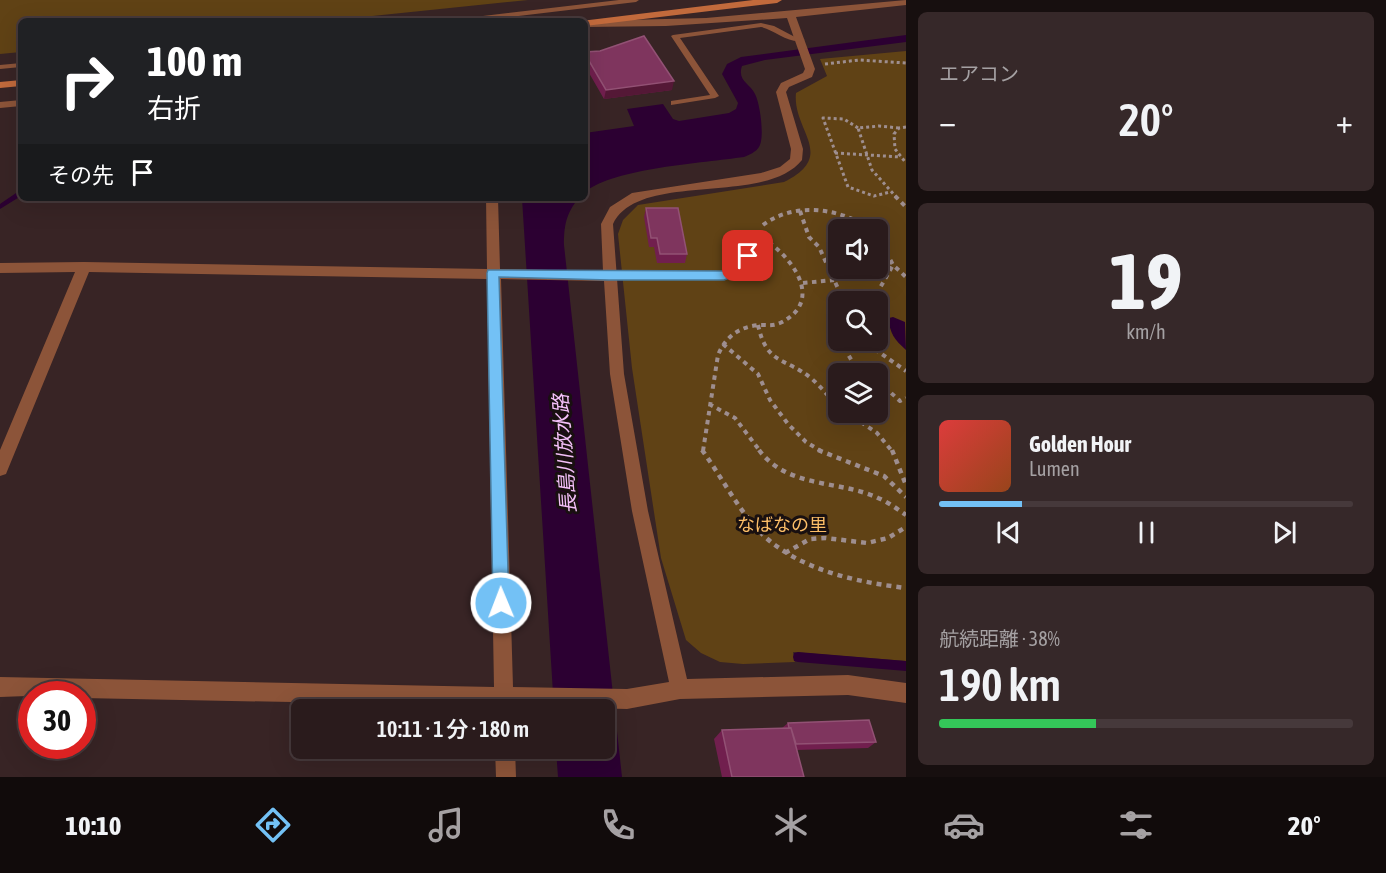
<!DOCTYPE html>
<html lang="ja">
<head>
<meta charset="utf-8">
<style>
  :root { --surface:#2a1b1c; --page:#362829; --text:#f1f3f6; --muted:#a5a1a3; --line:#46393b; --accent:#73c1f5 }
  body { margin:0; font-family:"Asap Condensed","Noto Sans JP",sans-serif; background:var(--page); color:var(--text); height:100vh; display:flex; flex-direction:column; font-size:22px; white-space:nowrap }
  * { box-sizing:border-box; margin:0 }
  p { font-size:20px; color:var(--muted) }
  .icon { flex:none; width:33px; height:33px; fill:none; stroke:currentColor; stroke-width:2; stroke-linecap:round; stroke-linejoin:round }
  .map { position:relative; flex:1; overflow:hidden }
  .details { display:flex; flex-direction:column; gap:12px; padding:12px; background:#170f0f; width:480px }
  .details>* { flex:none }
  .guide { position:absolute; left:18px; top:18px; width:570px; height:183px; border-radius:9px; box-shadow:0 6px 24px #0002,0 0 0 2px var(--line); background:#202124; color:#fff; overflow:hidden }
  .fabs { position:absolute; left:828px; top:219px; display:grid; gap:12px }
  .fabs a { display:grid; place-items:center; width:60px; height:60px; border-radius:9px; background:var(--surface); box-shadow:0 6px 24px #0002,0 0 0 2px var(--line); font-size:30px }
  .speed { position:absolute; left:18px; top:681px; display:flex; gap:12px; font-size:30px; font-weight:700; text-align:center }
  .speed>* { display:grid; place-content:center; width:78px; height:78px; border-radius:50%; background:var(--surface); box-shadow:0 6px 24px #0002,0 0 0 2px var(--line); line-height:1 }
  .speed .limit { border:9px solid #d22; background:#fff; color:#111 }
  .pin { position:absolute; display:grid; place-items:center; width:51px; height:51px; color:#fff; margin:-26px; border-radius:12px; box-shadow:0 3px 9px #0006 }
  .me { position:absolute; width:66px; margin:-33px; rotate:359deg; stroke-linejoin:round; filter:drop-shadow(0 0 4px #0008) }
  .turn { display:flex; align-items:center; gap:21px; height:126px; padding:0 30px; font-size:27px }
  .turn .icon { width:78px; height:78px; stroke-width:2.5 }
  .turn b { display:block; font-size:42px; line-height:51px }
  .then { display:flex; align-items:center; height:57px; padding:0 30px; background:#0003; gap:12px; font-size:22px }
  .big { font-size:45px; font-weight:600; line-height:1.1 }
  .details .tile { flex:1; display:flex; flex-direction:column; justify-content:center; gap:9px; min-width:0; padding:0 21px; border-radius:9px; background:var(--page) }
  .details .dial { align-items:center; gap:0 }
  .dial b { font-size:78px; line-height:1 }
  .song { display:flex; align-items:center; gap:18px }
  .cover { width:72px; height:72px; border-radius:9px; background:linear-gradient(135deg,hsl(0 70% 55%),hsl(20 70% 35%)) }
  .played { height:6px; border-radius:3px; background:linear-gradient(90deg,var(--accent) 20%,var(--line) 20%) }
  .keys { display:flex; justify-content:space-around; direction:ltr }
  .heat { display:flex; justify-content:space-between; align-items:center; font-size:33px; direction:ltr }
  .charge { height:9px; border-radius:4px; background:linear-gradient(90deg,#34c759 38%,var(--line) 0) }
  .trip { position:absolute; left:291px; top:699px; width:324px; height:60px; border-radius:9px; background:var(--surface); box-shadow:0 6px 24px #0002,0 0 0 2px var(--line); font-weight:600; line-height:60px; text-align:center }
  .menu { display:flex; height:96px; justify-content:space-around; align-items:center; background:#110b0b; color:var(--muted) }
  .menu .icon { width:42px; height:42px }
  .menu .active { color:var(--accent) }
  .menu b { font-size:27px; color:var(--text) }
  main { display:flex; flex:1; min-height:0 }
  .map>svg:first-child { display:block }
</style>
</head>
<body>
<main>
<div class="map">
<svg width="906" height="777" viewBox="0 0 906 777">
  <rect width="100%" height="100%" fill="#382425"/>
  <!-- green -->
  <path fill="#604215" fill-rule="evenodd" d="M0,0H528L324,21H21V52L0,54Z
    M906,51V661L793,652L795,662L743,664L720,662L701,653L686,640L661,558L632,368L618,234L623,220L638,205L784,182C838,155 792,131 796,93L827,76L820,59ZM838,230H878V268H838ZM838,302H878V340H838ZM838,374H878V412H838Z"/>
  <!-- water -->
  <path fill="#2c0032" d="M906,35V42L765,60L742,66C737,81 750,83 755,94C760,103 765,138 759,147C756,152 749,155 744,157C703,163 615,168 585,192V133L634,126L627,109L663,104L673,119L679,121L729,113L736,109L738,103L722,74L727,64L741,57Z
    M522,198H579C566,213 564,226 564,245L622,777H558L556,749L604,748V710L554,709Z
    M893,317L905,322L906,350C895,340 889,333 889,318Z"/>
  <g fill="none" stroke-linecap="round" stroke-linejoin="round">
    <!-- stream -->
    <path fill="#2c0032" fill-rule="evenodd" d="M19,191H21V196L0,209V204Z
      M798,652L906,661V671L798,662L794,661L793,657L794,653Z"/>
    <!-- path-far2 -->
    <path stroke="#9e8e8f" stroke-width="3" stroke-dasharray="3 3" stroke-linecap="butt" d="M825,64L859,60L906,63
      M906,127L899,128L894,134L895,149L906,163
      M858,128L844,119L823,118L848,187L874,196L890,192
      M835,153L901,157
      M897,198L872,170L858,128L879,126L899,128"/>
    <!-- path-far1 -->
    <path stroke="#9e8e8f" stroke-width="4" stroke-dasharray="4.5 4.5" stroke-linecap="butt" d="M895,196L906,207
      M800,211L809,237L819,247L841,295L840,302
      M763,225C795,201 841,208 872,230
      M878,236L893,265L906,277
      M803,283L834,280
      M872,302L893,265
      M838,316L836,335L838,339
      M758,325C767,366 786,357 812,379C821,387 830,398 838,407
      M840,340L853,363L867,374
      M873,340L876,350L906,371
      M723,344L758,374L770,400L788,424L806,442L821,451
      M878,381L900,401L906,398
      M709,404L735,418L760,451
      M846,412L877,433L892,451
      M703,451L718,355C726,336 740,326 761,325C768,325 773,326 780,323C822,303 797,264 771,244"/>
    <!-- path -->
    <path stroke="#9e8e8f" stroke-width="4.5" stroke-dasharray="5 5" stroke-linecap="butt" d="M702,450C721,476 736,506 758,530C795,569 855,582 906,588
      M759,450C788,489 841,480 878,498C888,502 897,509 906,515
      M818,450L884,476L906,497
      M892,450L906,485
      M785,553L810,539L826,538L867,543L888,538L906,527"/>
    <!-- lane -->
    <path fill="#8c5439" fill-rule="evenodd" d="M619,0H639L636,2L476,21H455L458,19Z
      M761,23L774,26L793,36L805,40C791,46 775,30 761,27L680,38L719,96L715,98L671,105V101L710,95L671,36L673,35Z
      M21,63V67L0,69V65Z
      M755,235L760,238L742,272L724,279H609L604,276L609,273H723L735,268L750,238Z"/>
    <!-- street -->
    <path fill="#8c5439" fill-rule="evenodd" d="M906,0V5L796,17L815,69L812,77L789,87L786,92L803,149L802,160C764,207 640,170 613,224L624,374L648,511L687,679L848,675L906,683V703L848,695L680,699L627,709L514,706V710H494V706L82,698V694L0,697V677L494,687L487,279L89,272L8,469L6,474L0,476V450L75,272L0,273V263L84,262L487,269L486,198H498L500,269L603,271L601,224L610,207L632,193L761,173L780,167L790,159L791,149L776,92L781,83L803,73L805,69L787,18L666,26L585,27V21L706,18ZM501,279L604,281L610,374L632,511L669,682L627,689L513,687Z
      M21,100V106L0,108V102Z
      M495,748H515L516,777H496Z"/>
    <!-- secondary -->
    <path fill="#c26a3c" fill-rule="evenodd" d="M753,0H782L777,3L585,26V21H581Z
      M21,80V86L0,88V82Z"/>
  </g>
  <!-- wall -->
  <path fill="#711f4e" d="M585,52L672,90L604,99L585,66Z
    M646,208L687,254L685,263H657L654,247H649L644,217Z
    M788,723L876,742L868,748L797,750L804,777H722L714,739L722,730L782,728Z"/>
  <!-- shaded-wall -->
  <path fill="#541836" d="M674,81L672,90L604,99L606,90Z"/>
  <!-- building -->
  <path fill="#7f355e" stroke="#925174" stroke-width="1.5" d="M644,36L674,81L606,90L585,54V52L600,51Z
    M646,208H678L687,254H660L657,238H651Z
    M869,720L876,742L796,744L791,728H789L788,723Z
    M791,728L804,777H732L722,730Z"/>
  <!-- route -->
  <path fill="#73c1f5" stroke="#4b7d9f" stroke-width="1.5" d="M748,252L754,256L743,273L724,280H609L499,277L509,603L506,608L501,610L495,608L493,603L487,273L488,270L723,271L734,267L744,253Z"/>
  <g text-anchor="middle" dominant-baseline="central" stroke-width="6" stroke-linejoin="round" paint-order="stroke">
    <!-- park labels -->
    <g font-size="18" fill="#fcbe67" stroke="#191010">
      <text x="782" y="524">なばなの里</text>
    </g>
    <!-- water labels -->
    <g font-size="20" font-style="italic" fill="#f4c0f9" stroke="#191010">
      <text transform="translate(564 454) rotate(-94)">長島川放水路</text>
    </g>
  </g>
</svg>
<div class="fabs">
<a><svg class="icon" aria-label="sound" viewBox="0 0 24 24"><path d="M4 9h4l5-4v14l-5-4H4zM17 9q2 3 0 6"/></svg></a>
<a><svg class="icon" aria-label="search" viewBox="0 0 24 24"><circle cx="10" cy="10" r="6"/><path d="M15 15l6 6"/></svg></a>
<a><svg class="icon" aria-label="layers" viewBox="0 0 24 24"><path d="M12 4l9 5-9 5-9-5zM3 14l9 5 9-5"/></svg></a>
</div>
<div class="speed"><div class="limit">30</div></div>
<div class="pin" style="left:748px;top:256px;background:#d93025"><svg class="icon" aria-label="arrive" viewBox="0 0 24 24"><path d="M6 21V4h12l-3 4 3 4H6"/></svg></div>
<svg class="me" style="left:501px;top:603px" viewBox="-20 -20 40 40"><circle r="17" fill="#73c1f5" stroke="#fff" stroke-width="3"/><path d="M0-11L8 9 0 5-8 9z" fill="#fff"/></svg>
<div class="trip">10:11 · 1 分 · 180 m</div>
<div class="guide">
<div class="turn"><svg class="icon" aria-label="right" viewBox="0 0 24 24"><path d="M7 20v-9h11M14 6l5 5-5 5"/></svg><div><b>100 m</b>右折</div></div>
<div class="then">その先<svg class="icon" aria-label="arrive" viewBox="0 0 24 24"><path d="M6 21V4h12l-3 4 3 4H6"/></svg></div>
</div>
</div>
<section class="details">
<div class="tile"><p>エアコン</p>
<div class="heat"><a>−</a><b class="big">20°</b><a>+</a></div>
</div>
<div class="tile dial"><b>19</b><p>km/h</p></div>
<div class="tile">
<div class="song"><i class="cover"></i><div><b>Golden Hour</b><p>Lumen</p></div></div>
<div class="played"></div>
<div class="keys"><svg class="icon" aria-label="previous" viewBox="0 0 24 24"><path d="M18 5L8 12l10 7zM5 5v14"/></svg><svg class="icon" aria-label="pause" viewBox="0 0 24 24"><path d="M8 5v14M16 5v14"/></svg><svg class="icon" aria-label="next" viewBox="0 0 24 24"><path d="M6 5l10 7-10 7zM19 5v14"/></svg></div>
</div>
<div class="tile"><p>航続距離 · 38%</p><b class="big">190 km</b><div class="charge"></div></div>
</section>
</main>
<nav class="menu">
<b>10:10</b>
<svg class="icon active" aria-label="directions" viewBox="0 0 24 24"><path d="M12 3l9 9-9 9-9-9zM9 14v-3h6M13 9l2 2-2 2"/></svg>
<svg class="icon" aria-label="music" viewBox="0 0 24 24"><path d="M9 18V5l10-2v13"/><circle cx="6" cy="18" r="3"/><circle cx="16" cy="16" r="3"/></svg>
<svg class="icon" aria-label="phone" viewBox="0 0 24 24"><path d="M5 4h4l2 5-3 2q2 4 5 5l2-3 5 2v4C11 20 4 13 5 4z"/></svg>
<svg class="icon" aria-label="climate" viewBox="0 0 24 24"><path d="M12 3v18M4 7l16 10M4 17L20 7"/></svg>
<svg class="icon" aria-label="car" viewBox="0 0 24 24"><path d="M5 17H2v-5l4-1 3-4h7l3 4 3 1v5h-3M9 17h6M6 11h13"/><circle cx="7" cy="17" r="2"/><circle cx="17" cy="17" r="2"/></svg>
<svg class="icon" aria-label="filters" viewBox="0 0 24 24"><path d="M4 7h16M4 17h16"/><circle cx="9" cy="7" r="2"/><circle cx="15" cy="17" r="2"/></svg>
<b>20°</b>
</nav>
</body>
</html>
